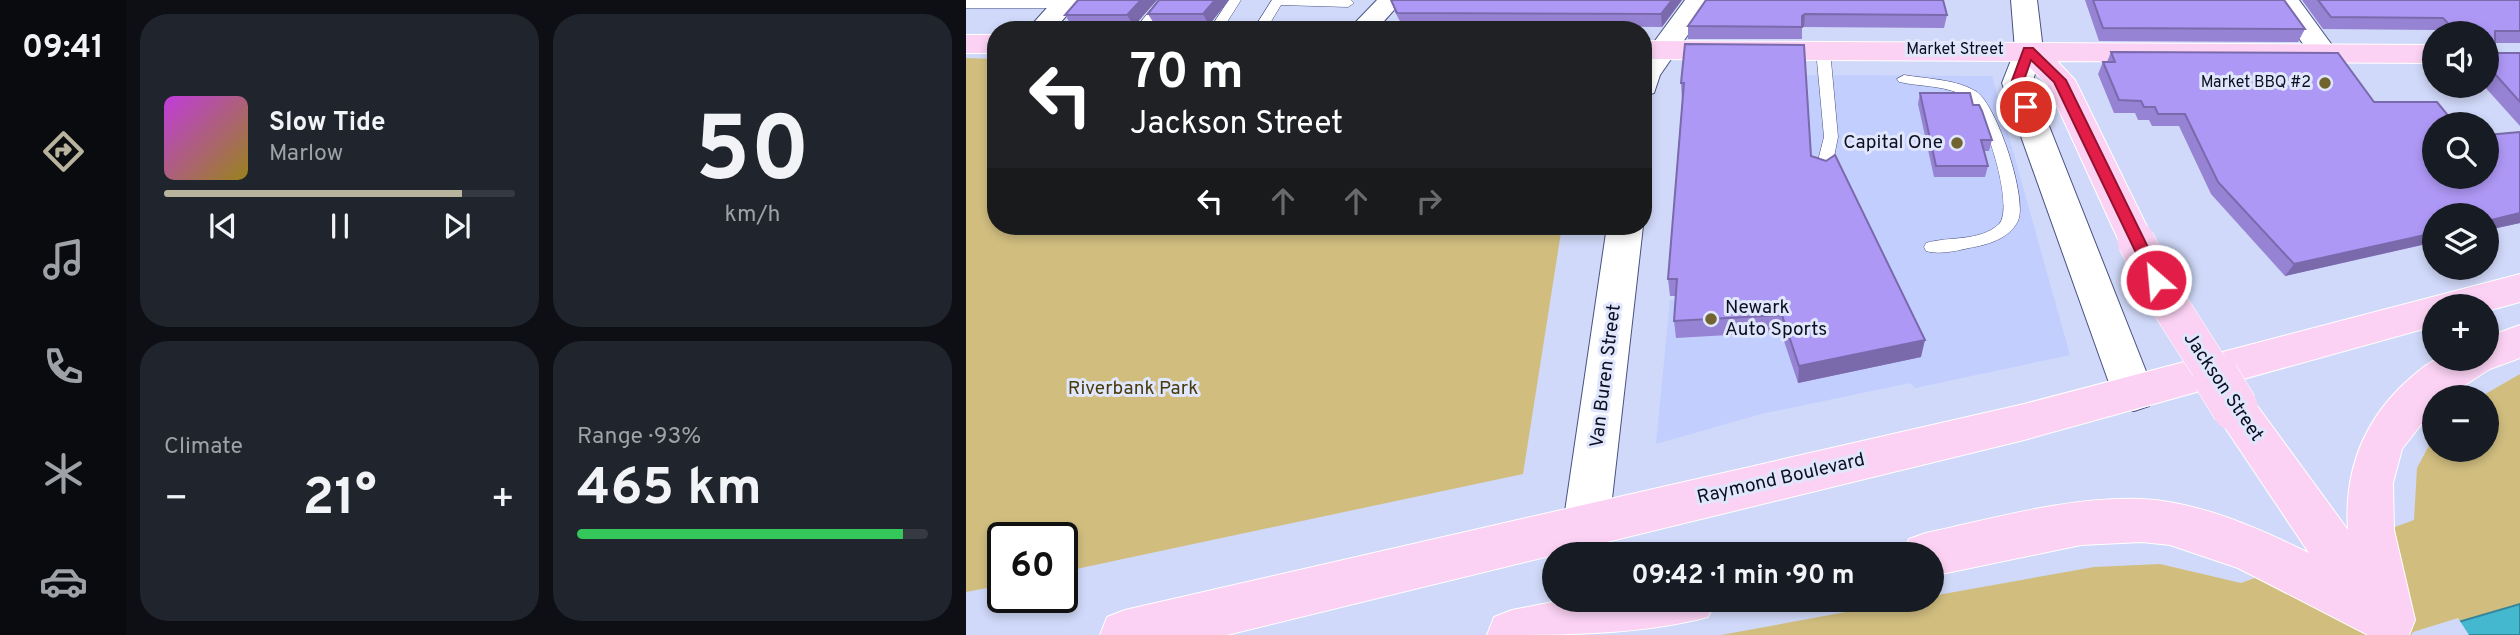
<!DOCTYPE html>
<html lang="en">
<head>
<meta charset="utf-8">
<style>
  :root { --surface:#171b24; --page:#20242c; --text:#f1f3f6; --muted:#9ea1a6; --line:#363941; --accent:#b8b39d }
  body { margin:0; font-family:Overpass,sans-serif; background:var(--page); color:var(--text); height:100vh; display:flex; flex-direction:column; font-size:26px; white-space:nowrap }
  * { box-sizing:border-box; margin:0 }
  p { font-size:23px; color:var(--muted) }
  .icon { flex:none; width:38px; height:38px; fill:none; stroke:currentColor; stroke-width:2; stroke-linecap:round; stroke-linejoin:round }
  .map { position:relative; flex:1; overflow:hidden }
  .details { display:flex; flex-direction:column; gap:14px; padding:14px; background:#0d0f14; width:840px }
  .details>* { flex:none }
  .hud { position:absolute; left:21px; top:21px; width:665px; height:214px; border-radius:28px; box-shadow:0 4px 10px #0003; background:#202124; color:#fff; overflow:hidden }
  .tools { position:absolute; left:1456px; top:21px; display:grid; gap:14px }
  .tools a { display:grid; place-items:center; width:77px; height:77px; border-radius:50%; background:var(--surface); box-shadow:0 4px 10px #0003; font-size:35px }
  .speed { position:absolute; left:21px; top:522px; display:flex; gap:14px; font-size:35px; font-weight:700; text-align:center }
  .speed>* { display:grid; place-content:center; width:91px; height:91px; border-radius:50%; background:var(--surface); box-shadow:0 4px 10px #0003; line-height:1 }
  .speed .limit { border:4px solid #111; border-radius:10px; background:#fff; color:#111 }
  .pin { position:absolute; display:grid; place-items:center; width:60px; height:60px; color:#fff; margin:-30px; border:4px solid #fff; border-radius:50%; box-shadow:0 2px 7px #0007 }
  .me { position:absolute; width:77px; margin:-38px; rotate:333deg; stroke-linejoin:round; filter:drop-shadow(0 0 5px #0008) }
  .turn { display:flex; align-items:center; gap:24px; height:147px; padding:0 28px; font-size:32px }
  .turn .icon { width:91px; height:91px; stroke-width:2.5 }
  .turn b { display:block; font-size:49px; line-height:60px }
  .lanes { display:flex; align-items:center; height:66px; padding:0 28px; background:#0003; justify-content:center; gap:35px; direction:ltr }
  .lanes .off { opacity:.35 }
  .big { font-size:52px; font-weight:700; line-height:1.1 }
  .details .card { flex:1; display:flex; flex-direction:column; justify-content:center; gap:10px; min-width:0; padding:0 24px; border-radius:28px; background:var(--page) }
  .details .dial { align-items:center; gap:0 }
  .dial b { font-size:91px; line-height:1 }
  .song { display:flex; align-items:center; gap:21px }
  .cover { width:84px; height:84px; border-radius:10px; background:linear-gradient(135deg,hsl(290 70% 55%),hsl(50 70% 35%)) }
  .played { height:7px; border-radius:4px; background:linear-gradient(90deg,var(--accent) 85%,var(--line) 85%) }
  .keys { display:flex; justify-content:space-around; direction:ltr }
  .heat { display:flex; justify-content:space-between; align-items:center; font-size:38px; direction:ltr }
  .charge { height:10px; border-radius:5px; background:linear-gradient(90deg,#34c759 93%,var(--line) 0) }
  .details .tiles { flex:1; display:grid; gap:14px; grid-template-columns:repeat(2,1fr) }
  .trip { position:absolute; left:576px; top:542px; width:402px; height:70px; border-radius:35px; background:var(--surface); box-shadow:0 4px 10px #0003; font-weight:700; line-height:70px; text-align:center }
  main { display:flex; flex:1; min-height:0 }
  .tab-bar { display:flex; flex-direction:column; width:126px; justify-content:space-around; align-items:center; background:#090b0e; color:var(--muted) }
  .tab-bar .icon { width:49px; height:49px }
  .tab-bar .active { color:var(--accent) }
  .tab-bar b { font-size:32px; color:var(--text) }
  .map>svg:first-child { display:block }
</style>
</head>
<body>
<main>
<nav class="tab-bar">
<b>09:41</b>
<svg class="icon active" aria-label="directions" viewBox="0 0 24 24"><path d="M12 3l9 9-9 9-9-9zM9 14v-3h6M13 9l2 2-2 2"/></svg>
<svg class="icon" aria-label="music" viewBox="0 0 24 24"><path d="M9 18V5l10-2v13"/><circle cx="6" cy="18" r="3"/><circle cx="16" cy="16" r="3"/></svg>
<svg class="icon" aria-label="phone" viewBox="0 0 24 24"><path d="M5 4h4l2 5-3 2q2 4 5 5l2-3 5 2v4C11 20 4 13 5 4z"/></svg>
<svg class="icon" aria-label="climate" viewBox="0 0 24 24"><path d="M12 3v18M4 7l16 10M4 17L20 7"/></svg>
<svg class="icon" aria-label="car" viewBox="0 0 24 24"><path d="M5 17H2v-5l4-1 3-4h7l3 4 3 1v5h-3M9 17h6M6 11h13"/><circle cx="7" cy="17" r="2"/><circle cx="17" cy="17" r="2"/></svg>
</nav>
<section class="details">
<div class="tiles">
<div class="card">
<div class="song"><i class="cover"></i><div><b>Slow Tide</b><p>Marlow</p></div></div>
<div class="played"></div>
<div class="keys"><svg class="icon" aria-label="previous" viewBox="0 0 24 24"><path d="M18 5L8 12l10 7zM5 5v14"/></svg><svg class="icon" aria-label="pause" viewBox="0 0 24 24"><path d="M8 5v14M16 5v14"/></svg><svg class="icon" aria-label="next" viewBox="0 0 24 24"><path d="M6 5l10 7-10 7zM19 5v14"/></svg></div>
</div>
<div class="card dial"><b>50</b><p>km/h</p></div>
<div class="card"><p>Climate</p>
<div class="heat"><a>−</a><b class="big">21°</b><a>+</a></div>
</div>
<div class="card"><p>Range · 93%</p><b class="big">465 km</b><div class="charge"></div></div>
</div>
</section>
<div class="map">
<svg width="1554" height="635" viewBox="0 0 1554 635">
  <rect width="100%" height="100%" fill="#d0d9f9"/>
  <!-- built -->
  <path fill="#c2cefe" d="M838,75L1026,76L1104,355L949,388L944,383L795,414L690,444L704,300L782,294Z"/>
  <!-- green -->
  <path fill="#d1be7f" d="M0,58L30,59V226H596L557,474L96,572V537H37V585L0,592Z
    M1554,374V604L1448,635H755L945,600H966V596L1128,567L1194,564L1275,583L1448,520L1451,468L1468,436V450H1521V397H1514Z"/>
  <!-- water -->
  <path fill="#44b8cf" stroke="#33859b" stroke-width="2" d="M1554,604V635H1448Z"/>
  <!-- pier -->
  <path fill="#d0d9f9" d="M1492,618L1503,635H1445L1447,632Z"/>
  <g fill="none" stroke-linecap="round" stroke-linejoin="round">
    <defs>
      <path id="lane" d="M0,0H98L104,4L98,8H0Z
        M193,0H205L181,30H168Z
        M263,0H275L256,30H243Z
        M306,0H385L388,3L382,7L315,5L300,30H287Z
        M857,46L864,50L872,137L865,172L857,177L849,172L858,137L850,50Z
        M938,75C961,79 991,79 1011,92C1031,106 1062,199 1052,221C1043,239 1021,245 1003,248C990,251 973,255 960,251L958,247L960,243C983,236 1014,242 1033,224C1049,208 1019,111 1001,98C983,85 955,87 933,82L931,79Z"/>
      <path id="street" d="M88,0H114L88,30H61Z
        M411,0H437L410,30H382Z"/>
      <path id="secondary" d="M719,0H746L694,75L688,93L677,96V57Z
        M1045,0H1071L1077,50L1066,83L1189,394L1183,406L1168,411L1153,406L1147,394L1036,83L1049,50Z
        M1306,0H1333L1371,52L1367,58L1357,61L1347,58Z
        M641,226H677L643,525L636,540L620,546L604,540L597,525Z"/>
      <path id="primary" d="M0,35H30V53H0Z
        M677,41L1468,45V63L1091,61L1109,80L1188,241L1183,250L1170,254L1157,250L1081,84L1057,61L677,59Z
        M1554,274V302L1521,311V306H1468V326L1058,440L261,635H134L141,617L159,610L1058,404Z
        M1554,325V358L1524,369L1480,397H1468V408L1436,449L1427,483L1428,530L1449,620L1443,635H1402L1272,568L1204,545L1176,542L1115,545L966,576V555H937L943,539L960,533C1030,518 1104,496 1176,499C1234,502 1292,528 1343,553L1254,420L1248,408L1254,396L1269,390L1284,396L1382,530C1378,472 1397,421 1441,381C1449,374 1462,362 1472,359C1486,355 1506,359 1521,359V337Z
        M597,600H749L742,617C674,635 594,635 521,635L528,617L546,610Z"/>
    </defs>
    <!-- lane casing -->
    <use href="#lane" stroke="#485280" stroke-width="1"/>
    <!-- street casing -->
    <use href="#street" stroke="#485280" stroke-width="2"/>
    <!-- secondary casing -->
    <use href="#secondary" stroke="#485280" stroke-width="2"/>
    <!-- primary casing -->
    <use href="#primary" stroke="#fff" stroke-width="2"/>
    <!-- lane -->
    <use href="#lane" fill="#fff" fill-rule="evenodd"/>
    <!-- street -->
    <use href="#street" fill="#fff" fill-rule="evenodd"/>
    <!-- secondary -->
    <use href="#secondary" fill="#fff" fill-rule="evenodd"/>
    <!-- primary -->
    <use href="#primary" fill="#fbd2f3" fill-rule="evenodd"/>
    <defs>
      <path id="primary-bridge-far1" d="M1170,241L1200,299L1251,379"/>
      <path id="primary-bridge" d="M1250,377L1269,408"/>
    </defs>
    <!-- primary-bridge-far1 casing -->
    <use href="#primary-bridge-far1" stroke="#fff" stroke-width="38" stroke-linecap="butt"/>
    <!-- primary-bridge casing -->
    <use href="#primary-bridge" stroke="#fff" stroke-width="47" stroke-linecap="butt"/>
    <!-- primary-bridge-far1 -->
    <use href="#primary-bridge-far1" stroke="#fbd2f3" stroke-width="37"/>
    <!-- primary-bridge -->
    <use href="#primary-bridge" stroke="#fbd2f3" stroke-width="46"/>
  </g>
  <!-- wall -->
  <path fill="#9683d3" d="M112,0H191L168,26H106L99,15Z
    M193,0H263L243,25H189L182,14Z
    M425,0H716L696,27L436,25L429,12Z
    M740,0L981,15L978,28L838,27H836V39H722V26Z
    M1119,0H1318L1339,29L1332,42L1133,41Z
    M1336,0H1554V43H1529V53H1554V126L1518,86H1521V33H1471L1469,30L1357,29Z
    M719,44L845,156L955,357L832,383L815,332L710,338L708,321L710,296H704L702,279L716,101L715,83Z
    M1145,52L1408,102L1468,177L1554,132V223L1319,276L1245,194L1213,126H1186L1183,120H1172L1169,113H1148L1132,74L1137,62H1141Z
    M954,93L1007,105L1026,140L1023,151H1018L1022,166L1019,177H968L952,104Z"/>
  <!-- shaded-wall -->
  <path fill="#7a6aac" d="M175,0H191L168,26L161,15Z
    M249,0H263L243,25L237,14Z
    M706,0H716L696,27L695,14Z
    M839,14L838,27H836V16Z
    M1554,213V223L1521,230V221Z
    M1468,233V242L1319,276L1328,264Z
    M959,340L955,357L832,383L833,366Z"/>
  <!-- building -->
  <path fill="#ae98f5" stroke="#7a6aac" stroke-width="2" d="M112,0H175L161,15H99Z
    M193,0H249L237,14H182Z
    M425,0H706L695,14L431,13Z
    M740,0H977L981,15L839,14L836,16V27L722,26Z
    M1127,0H1318L1339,29L1137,28Z
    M1352,0H1554V31H1529V53H1554V102L1521,65V33H1491L1477,18L1365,17Z
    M719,44L838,45L845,156L860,161L869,155L959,340L833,366L816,315L708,321L711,279H702L718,83H715Z
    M1145,52L1372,53L1408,102H1471L1489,124H1468V177H1521V135L1554,132V213L1521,221V215H1468V233L1328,264L1252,182L1219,114H1192L1189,107H1178L1175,101L1153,100L1137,62H1149Z
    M954,93H1004L1007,105H1013L1016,111L1026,140H1015L1022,166H970Z"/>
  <!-- route -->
  <path fill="#e11d48" stroke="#92132f" stroke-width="2" d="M1058,48H1067L1100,80L1198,280L1196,284H1185L1088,82L1065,60L1057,83L1066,107L1060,111L1053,107L1045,83Z"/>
  <!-- markers -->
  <g fill="#726431" stroke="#e0e6fc" stroke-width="2.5">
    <circle cx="1359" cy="83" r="7"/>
    <circle cx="991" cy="143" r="7"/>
    <circle cx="745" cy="319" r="7"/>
  </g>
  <g text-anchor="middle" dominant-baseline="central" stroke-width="6" stroke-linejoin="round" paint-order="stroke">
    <!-- far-street labels -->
    <g font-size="16" fill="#0c0f22" stroke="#e0e6fc">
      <text x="989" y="50">Market Street</text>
    </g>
    <!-- far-poi labels -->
    <g font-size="16" fill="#0c0f22" stroke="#e0e6fc" text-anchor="end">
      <text x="1345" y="83">Market BBQ #2</text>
    </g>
    <!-- poi labels -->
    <g font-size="19" fill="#0c0f22" stroke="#e0e6fc" text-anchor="end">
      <text x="977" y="143">Capital One</text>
      <text x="759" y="308" text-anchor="start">Newark<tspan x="759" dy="22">Auto Sports</tspan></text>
    </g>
    <!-- street labels -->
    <g font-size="19" fill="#0c0f22" stroke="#e0e6fc">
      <text transform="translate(640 376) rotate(-83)">Van Buren Street</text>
      <text transform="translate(1257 387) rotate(56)">Jackson Street</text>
      <text transform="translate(815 479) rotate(-13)">Raymond Boulevard</text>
    </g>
    <!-- park labels -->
    <g font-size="19" fill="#483b0c" stroke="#e0e6fc">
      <text x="167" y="389">Riverbank Park</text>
    </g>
  </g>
</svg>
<div class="tools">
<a><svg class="icon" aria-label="sound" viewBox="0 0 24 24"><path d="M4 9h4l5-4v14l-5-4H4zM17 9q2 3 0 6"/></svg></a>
<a><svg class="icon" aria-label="search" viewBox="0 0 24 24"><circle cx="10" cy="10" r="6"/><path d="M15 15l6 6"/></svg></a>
<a><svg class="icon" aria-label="layers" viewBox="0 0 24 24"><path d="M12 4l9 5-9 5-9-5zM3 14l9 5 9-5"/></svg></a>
<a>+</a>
<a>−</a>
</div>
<div class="speed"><div class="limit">60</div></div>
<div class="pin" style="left:1060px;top:107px;background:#d93025"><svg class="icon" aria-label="arrive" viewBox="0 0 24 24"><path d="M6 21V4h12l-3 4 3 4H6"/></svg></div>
<svg class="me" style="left:1190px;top:280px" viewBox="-20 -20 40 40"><circle r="17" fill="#e11d48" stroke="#fff" stroke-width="3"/><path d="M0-11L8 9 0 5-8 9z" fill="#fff"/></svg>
<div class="trip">09:42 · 1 min · 90 m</div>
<div class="hud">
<div class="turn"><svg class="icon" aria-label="left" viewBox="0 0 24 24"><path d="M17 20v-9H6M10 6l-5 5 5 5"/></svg><div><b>70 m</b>Jackson Street</div></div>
<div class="lanes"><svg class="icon" aria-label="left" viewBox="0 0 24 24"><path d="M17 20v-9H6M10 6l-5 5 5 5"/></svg><svg class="icon off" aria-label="ahead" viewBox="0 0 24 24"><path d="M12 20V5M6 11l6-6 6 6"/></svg><svg class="icon off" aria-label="ahead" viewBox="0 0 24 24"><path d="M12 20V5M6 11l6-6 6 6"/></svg><svg class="icon off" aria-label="right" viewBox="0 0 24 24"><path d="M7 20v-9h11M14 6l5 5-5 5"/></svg></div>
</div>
</div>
</main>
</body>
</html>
